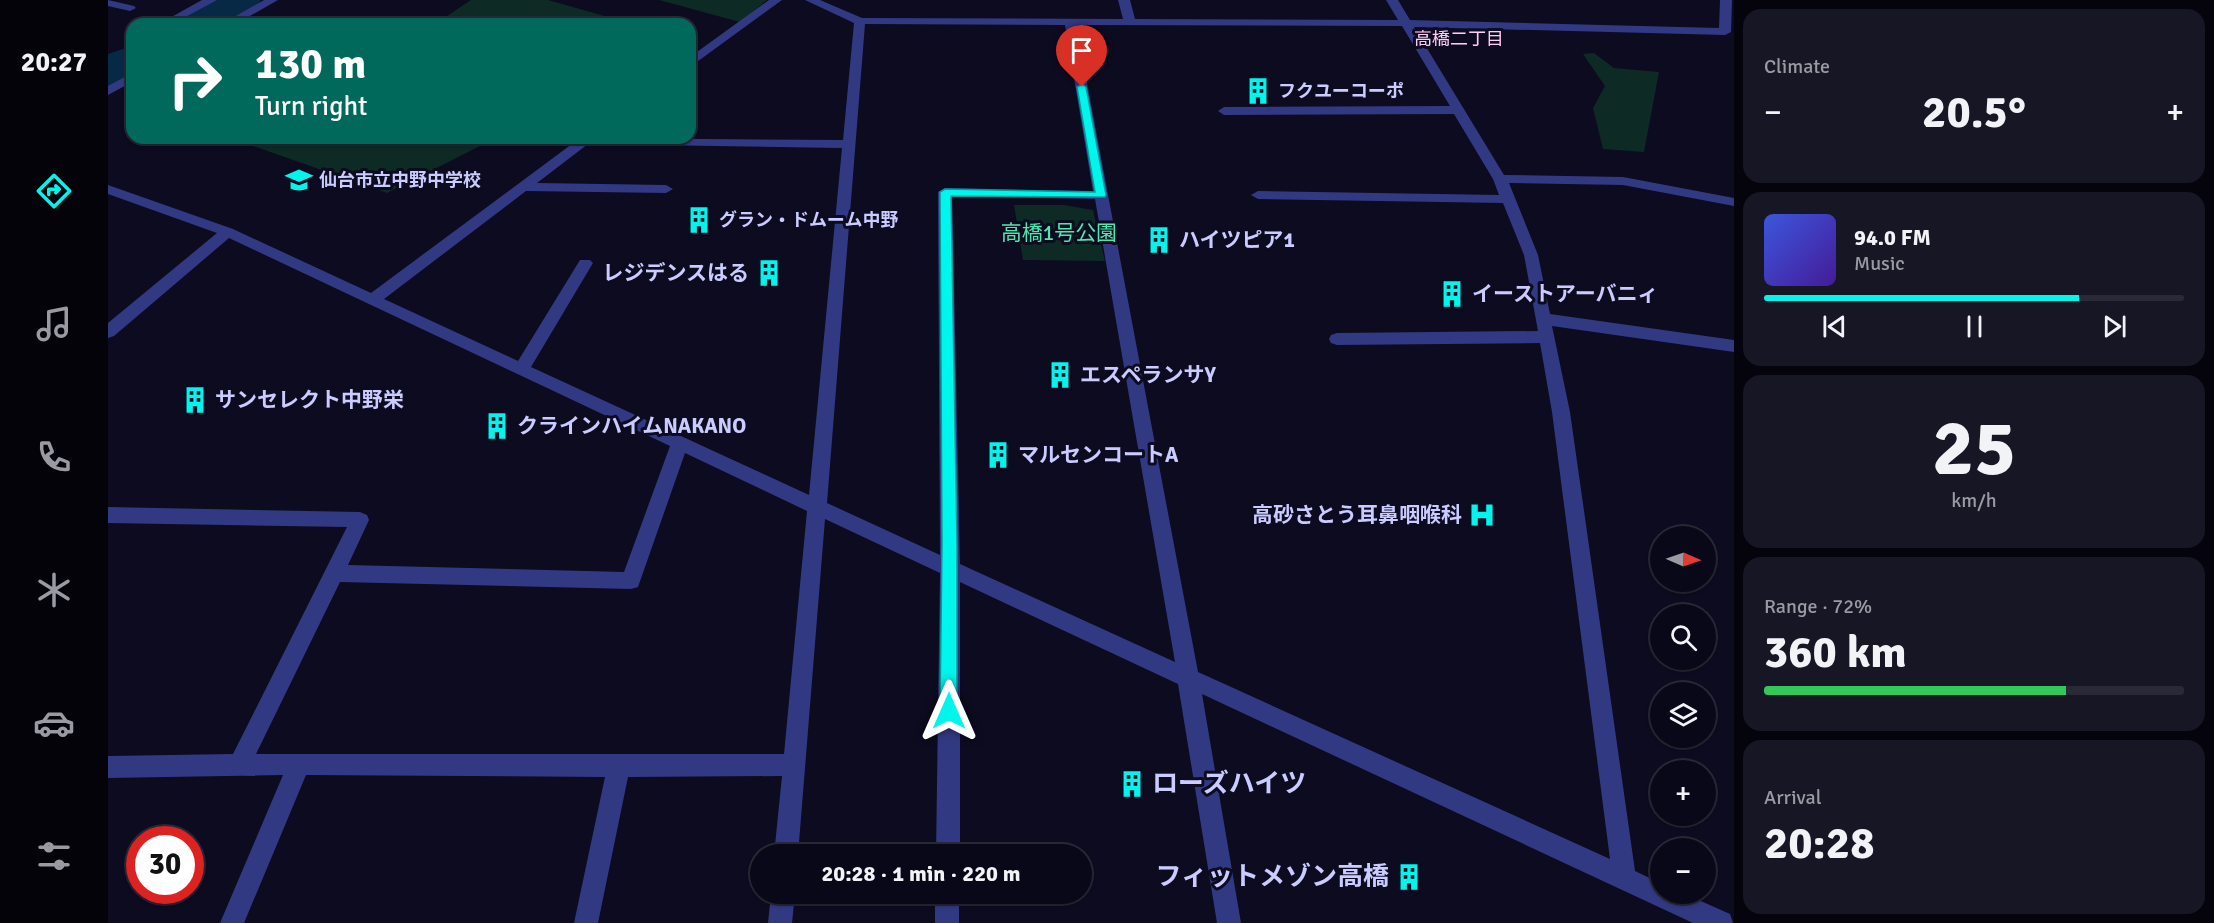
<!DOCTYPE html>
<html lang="en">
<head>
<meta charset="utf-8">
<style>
  :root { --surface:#090818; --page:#171625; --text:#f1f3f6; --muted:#999aa2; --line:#292937; --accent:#00f5ed }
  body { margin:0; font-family:Signika,"Noto Sans JP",sans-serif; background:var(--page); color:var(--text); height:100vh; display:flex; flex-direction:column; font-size:22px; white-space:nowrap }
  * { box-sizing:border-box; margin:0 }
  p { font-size:20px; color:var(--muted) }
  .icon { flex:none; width:33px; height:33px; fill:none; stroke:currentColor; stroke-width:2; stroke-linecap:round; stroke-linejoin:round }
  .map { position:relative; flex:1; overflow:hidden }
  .drawer { display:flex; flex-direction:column; gap:9px; padding:9px; background:#05040d; width:480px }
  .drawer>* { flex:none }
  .hud { position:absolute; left:18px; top:18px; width:570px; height:126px; border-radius:18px; box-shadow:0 2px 4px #0004,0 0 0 2px var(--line); background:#00695c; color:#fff; overflow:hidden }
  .needle { width:39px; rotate:92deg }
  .fabs { position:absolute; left:1542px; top:526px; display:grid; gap:12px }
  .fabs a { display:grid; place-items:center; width:66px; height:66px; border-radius:50%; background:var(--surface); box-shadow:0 2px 4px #0004,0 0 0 2px var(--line); font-size:30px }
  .speed { position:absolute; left:18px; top:826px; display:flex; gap:12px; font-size:30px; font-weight:700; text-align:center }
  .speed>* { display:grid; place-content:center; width:78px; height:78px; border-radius:50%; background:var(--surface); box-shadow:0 2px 4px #0004,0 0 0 2px var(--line); line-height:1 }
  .speed .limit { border:9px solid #d22; background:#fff; color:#111 }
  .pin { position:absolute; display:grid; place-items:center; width:51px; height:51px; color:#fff; margin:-62px -26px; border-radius:50% 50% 50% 0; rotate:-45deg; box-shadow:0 0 6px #0007 }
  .pin .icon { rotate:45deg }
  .me { position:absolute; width:66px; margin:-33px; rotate:0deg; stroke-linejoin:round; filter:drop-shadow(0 0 4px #0008) }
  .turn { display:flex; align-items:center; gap:21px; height:126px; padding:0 30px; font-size:27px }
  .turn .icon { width:78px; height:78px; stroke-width:2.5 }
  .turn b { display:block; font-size:42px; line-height:51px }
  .big { font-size:45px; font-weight:800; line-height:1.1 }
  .drawer .widget { flex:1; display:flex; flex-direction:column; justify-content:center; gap:9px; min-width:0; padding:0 21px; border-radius:18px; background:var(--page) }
  .drawer .dial { align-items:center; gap:0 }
  .dial b { font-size:78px; line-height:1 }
  .song { display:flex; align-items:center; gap:18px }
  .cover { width:72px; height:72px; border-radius:9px; background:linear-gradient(135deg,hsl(230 70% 55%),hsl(260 70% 35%)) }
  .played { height:6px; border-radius:3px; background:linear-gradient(90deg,var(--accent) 75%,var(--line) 75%) }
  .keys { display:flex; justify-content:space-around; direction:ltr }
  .heat { display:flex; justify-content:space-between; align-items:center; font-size:33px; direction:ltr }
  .charge { height:9px; border-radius:4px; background:linear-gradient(90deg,#34c759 72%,var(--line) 0) }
  .trip { position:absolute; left:642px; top:844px; width:342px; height:60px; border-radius:30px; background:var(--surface); box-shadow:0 2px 4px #0004,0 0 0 2px var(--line); font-weight:800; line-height:60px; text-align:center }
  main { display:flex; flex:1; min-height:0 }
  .menu { display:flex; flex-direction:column; width:108px; justify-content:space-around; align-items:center; background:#04030a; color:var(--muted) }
  .menu .icon { width:42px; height:42px }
  .menu .active { color:var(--accent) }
  .menu b { font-size:27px; color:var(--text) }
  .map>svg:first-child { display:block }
</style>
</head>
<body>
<main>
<nav class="menu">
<b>20:27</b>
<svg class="icon active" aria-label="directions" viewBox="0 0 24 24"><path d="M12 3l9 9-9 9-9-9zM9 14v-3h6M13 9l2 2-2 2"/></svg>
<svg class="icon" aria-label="music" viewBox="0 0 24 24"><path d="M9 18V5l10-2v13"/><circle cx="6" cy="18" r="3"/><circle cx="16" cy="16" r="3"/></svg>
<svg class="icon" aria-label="phone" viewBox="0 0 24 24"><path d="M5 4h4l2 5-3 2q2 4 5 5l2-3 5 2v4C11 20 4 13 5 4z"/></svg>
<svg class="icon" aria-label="climate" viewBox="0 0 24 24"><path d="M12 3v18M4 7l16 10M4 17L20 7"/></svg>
<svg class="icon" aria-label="car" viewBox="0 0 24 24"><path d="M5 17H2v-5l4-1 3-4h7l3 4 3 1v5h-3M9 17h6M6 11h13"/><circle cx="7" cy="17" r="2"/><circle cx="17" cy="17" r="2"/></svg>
<svg class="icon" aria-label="filters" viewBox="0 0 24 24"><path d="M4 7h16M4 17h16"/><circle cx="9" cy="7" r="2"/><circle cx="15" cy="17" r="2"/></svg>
</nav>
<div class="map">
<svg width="1626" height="923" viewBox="0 0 1626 923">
  <rect width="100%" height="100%" fill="#0c0b20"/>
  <!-- green -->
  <path fill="#0d2a25" d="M363,0H440L525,24H327Z
    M551,0H659L632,22Z
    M1486,53L1506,68L1551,72L1536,152L1495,149L1485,108L1497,86L1475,54Z
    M158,138H388L279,193L145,146Z
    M906,205H956L985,210L997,261L915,260Z"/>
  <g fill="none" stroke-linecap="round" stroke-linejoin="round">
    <!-- river -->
    <path fill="#082946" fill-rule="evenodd" d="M100,0H153C132,30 97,24 66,24L72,15Z
      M24,46V78L0,87V54Z"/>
    <!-- minor -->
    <path fill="#323983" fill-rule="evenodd" d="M0,0L26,6L28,8L22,11L0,6Z
      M94,0H109L68,22L64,23L58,20Z
      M156,0H170L128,24H114Z
      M661,0H674L582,67V57Z
      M697,0H712L754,18L1015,19L1010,0H1022L1027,19L1290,20L1278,0H1290L1302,20L1611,28L1612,0H1624L1623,32L1617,35L1306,27L1396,175L1515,177L1626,198V206L1515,185L1401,183L1430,255L1442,314L1626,340V352L1444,326L1462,412L1527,871L1552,883V894H1577L1622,914L1625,923H1585L1094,694L1133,923H1109L1070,684L852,582V855H828L832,573L717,519L690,855H666L674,776L520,777L490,923H466L497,777L198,775L136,923H112L175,775L0,778V756L125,754L239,527L0,523V507L252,512L259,515L261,520L240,565L516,572L562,446L121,238L6,336L0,338V323L109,233L0,194V185L125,229L263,293L472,138L735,140L746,23ZM757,24L957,25L985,191L837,188L830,192L832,555L719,503ZM968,25L1294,26L1342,106L1116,107L1110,111L1116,115L1346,114L1385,179L1391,195L1150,191L1143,195L1150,199L1395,203L1416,255L1430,331L1229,333L1223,335L1221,339L1223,343L1229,345L1432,343L1444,412L1502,859L1090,672ZM480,144L734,148L701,495L423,367L485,263L482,260H472L410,361L276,299L418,191L558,193L565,189L558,185L429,183ZM844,196L987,199L1067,662L852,564ZM577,453L699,511L676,754H148L232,582L523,589L530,587Z
      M24,73V82L0,95V86Z
      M663,894H687L684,923H660Z
      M827,894H851V923H827Z"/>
  </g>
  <!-- route -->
  <path fill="#00f5ed" stroke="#009f9a" stroke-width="1.5" d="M974,84L978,87L998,195L997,197L843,196L849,544V711L846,716L841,719L835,716L832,711L834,544L832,192L837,189L987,192L969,87Z"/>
  <!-- icons -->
  <defs>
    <symbol id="building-bare" viewBox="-9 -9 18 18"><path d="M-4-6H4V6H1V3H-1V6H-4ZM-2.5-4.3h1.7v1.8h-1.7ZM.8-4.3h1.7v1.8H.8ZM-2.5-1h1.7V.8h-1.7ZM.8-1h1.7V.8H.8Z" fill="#00f5ed" stroke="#0c0b20" stroke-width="2.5" paint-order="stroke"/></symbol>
    <symbol id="school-bare" viewBox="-9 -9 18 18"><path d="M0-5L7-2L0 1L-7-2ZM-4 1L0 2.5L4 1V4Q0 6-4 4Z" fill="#00f5ed" stroke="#0c0b20" stroke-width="2.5" paint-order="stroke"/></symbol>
    <symbol id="hospital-bare" viewBox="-9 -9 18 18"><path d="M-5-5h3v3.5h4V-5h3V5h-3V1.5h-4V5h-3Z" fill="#00f5ed" stroke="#0c0b20" stroke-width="2.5" paint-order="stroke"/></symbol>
  </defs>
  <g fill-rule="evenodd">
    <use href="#building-bare" x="1131" y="72" width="38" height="38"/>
    <use href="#school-bare" x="172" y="161" width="38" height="38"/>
    <use href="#building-bare" x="572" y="201" width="38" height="38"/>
    <use href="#building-bare" x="1032" y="221" width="38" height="38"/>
    <use href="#building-bare" x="642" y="254" width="38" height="38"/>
    <use href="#building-bare" x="1325" y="275" width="38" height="38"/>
    <use href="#building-bare" x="933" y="356" width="38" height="38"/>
    <use href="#building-bare" x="68" y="381" width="38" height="38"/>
    <use href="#building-bare" x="370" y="407" width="38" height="38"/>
    <use href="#building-bare" x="871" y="436" width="38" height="38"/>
    <use href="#hospital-bare" x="1355" y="496" width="38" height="38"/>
    <use href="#building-bare" x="1005" y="765" width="38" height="38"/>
    <use href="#building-bare" x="1282" y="858" width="38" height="38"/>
  </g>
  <g text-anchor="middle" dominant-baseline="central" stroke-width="6" stroke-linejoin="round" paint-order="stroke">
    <!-- far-neighbourhood labels -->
    <g font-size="18" fill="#ffccf3" stroke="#0c0b20">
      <text x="1351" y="39">高橋二丁目</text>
    </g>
    <!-- far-poi labels -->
    <g font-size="18" font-weight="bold" fill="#cacbff" stroke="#0c0b20" text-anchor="start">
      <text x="1170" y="91">フクユーコーポ</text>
      <text x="211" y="180">仙台市立中野中学校</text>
      <text x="611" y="220">グラン・ドムーム中野</text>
    </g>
    <!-- park labels -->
    <g font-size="21" fill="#4de8ad" stroke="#0c0b20">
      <text x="951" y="233">高橋1号公園</text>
    </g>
    <!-- poi labels -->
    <g font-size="21" font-weight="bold" fill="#cacbff" stroke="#0c0b20" text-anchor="start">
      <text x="1071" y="240">ハイツピア1</text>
      <text x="641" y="273" text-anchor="end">レジデンスはる</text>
      <text x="1364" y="294">イーストアーバニィ</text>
      <text x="972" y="375">エスペランサY</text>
      <text x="107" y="400">サンセレクト中野栄</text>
      <text x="409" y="426">クラインハイムNAKANO</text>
      <text x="910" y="455">マルセンコートA</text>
      <text x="1354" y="515" text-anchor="end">高砂さとう耳鼻咽喉科</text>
    </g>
    <!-- near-poi labels -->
    <g font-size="26" font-weight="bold" fill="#cacbff" stroke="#0c0b20" text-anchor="start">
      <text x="1044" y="784">ローズハイツ</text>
      <text x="1281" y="877" text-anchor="end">フィットメゾン高橋</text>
    </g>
  </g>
</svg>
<div class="fabs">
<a><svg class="needle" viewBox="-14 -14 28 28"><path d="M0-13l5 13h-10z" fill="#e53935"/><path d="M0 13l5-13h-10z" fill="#999aa2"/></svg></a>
<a><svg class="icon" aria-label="search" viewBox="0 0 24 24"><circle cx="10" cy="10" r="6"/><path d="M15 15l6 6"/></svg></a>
<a><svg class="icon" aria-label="layers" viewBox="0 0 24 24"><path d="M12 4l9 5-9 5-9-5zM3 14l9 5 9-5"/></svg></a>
<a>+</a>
<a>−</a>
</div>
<div class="speed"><div class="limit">30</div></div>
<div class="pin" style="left:974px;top:87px;background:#d93025"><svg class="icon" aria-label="arrive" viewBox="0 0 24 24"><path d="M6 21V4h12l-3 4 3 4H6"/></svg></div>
<svg class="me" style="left:841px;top:711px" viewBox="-20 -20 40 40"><path d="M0-17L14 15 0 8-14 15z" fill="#00f5ed" stroke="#fff" stroke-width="4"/></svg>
<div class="trip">20:28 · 1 min · 220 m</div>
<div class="hud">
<div class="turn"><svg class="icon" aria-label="right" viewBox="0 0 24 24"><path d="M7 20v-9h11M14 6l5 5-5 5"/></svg><div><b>130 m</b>Turn right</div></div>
</div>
</div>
<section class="drawer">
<div class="widget"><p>Climate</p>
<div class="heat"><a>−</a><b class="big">20.5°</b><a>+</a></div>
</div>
<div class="widget">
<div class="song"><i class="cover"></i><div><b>94.0 FM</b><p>Music</p></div></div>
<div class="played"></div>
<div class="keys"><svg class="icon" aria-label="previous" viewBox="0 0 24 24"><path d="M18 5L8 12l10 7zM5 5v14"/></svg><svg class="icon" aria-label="pause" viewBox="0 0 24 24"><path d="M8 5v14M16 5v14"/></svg><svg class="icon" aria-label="next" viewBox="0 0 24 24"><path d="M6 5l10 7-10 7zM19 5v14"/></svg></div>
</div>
<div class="widget dial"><b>25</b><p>km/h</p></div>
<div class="widget"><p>Range · 72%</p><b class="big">360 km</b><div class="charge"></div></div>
<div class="widget"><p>Arrival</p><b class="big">20:28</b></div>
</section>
</main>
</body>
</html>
